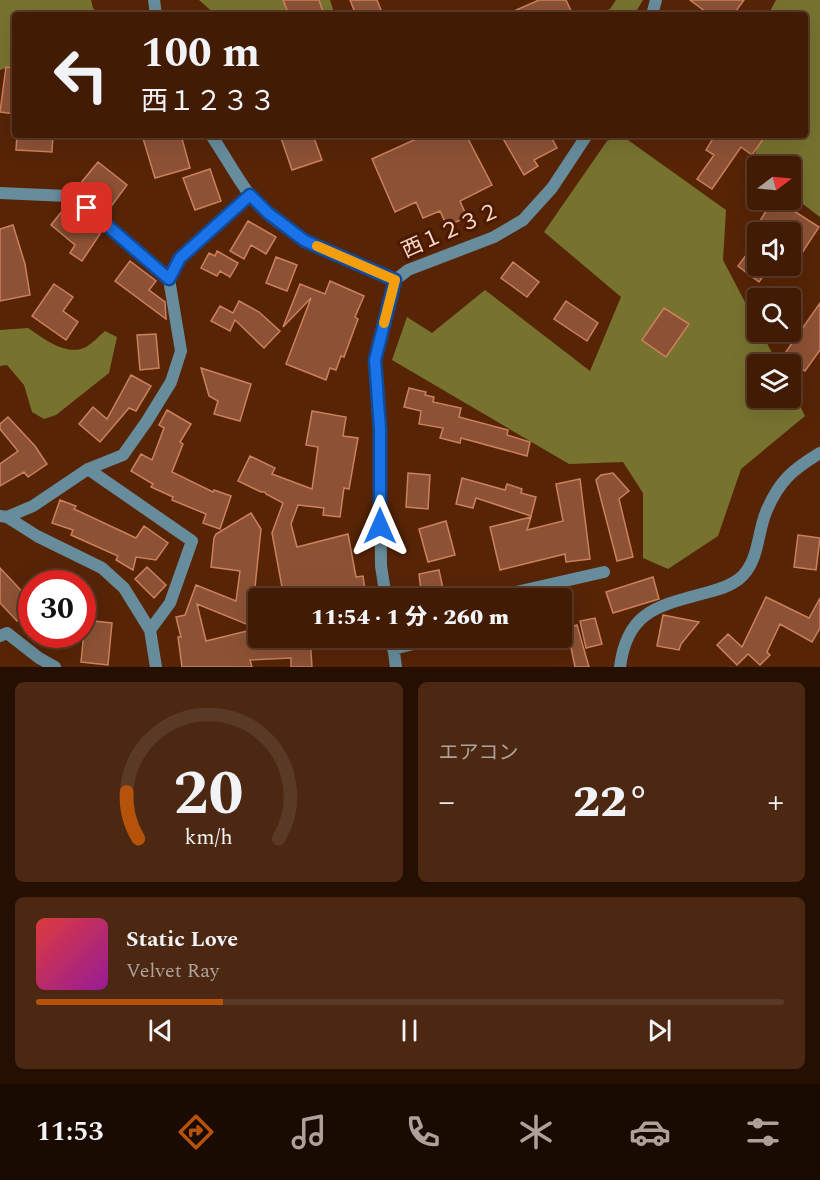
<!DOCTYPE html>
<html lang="ja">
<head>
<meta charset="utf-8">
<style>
  :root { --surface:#411b04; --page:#4c2813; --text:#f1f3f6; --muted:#aea19a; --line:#5a3926; --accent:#b45309 }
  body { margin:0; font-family:Spectral,"Noto Sans JP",serif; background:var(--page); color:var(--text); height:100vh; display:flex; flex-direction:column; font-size:22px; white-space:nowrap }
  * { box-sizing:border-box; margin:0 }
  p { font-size:20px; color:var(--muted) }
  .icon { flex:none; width:33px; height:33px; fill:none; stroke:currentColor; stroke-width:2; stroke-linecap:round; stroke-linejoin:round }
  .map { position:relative; height:667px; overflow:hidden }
  .sheet { display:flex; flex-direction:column; gap:15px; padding:15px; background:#240f02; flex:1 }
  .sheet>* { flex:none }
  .top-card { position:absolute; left:12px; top:12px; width:796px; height:126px; border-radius:6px; box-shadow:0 6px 24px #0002,0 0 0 2px var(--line); background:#411b04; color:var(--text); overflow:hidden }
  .needle { width:39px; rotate:74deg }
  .tools { position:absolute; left:747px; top:156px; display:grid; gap:12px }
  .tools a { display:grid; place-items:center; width:54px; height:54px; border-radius:6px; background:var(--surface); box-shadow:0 6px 24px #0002,0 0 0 2px var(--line); font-size:30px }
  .speed { position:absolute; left:18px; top:570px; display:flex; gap:12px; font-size:30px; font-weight:700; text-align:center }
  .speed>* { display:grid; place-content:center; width:78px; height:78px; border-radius:50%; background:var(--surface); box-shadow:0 6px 24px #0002,0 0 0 2px var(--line); line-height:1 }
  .speed .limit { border:9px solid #d22; background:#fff; color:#111 }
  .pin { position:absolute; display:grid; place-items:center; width:51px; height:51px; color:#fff; margin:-26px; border-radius:12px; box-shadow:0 3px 9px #0006 }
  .me { position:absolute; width:66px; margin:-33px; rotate:0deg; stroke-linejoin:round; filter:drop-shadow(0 0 4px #0008) }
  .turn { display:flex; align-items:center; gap:21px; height:126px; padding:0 30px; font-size:27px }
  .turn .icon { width:78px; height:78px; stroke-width:2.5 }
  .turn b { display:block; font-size:42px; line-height:51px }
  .big { font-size:45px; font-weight:800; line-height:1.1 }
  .sheet .card { flex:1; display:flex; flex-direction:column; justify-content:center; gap:9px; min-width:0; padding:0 21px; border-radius:9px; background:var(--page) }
  .sheet .dial { align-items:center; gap:0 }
  .dial svg { height:156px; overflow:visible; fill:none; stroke:var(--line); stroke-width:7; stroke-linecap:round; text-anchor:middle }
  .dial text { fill:var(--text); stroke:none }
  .song { display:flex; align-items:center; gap:18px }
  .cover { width:72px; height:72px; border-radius:9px; background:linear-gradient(135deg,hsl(0 70% 55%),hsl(300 70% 35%)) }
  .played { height:6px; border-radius:3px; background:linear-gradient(90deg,var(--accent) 25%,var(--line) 25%) }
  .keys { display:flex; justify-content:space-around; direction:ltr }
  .heat { display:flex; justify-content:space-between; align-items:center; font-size:33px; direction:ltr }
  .sheet .tiles { flex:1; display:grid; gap:15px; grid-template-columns:1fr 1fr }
  .card:last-child { grid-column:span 2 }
  .trip { position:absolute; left:248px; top:588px; width:324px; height:60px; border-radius:6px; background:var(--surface); box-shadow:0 6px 24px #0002,0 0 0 2px var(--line); font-weight:800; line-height:60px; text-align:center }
  .menu { display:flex; height:96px; justify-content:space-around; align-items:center; background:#1a0b02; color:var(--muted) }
  .menu .icon { width:42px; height:42px }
  .menu .on { color:var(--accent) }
  .menu b { font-size:27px; color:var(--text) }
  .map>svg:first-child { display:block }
</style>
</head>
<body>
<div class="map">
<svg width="820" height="667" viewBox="0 0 820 667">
  <rect width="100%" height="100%" fill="#572406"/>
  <!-- forest -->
  <path fill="#77732f" d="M0,0H91L93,8L99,15H15V65L0,70Z
    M199,0H330L335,15H216Z
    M616,0H643L634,15H589L610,9Z
    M776,0H820V217L791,195L790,166H758L757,171L751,167L761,135H806V15H768Z
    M621,135L726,210L723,260L757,325L758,332H761L778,364H758V398H790L791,388L805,416L741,469L718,536L668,569L643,558V493L623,462L569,464L392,360L407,317L432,333L485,290L590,371L621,297L544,232L607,141Z
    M28,328C43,338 66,357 86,347C93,343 99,336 105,331L117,337L109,373L56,415L44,419L32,412L24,385L7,365L0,366V330Z"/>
  <!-- building -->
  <path fill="#8d5235" stroke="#cc815d" stroke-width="1.5" d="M283,0H319L324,15H289Z
    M350,0H377L381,10L369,15H356Z
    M539,0H566L573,15H505Z
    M690,0H744L733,15H710Z
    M6,67L15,68V114L0,112Z
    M17,135H53L52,152L16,150Z
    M142,135H181L190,168L155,178Z
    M280,135H313L322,160L292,170Z
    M425,135H466L492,185L460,201L467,217L447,226L440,211L423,218L416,202L395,212L372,159Z
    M501,135H550L557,148L534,160L538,166L524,175Z
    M715,135H766L752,155L741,147L712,189L697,179L714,155L706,150Z
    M98,162L127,185L110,208L98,199L94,204L77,192L82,186L80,184Z
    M210,169L221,201L195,210L183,178Z
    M773,200H777L819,227L800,256L790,249V232H765L756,227Z
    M67,205L82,215L84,217L81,221L100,234L82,261L70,253L75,245L51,225Z
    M248,221L276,237L266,254L251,245L244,259L230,251Z
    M13,225L25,264L30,295L0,301V229Z
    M758,239V266H771L759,282L738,266Z
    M217,251L238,263L230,277L220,271L217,276L201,268L209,253L215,256Z
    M276,257L297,265L287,291L266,283Z
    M130,261L156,281L149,290L165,302L166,319L115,281Z
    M513,262L539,282L527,297L501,278Z
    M330,281L364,296L355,317L358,319L344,357L341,356L336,370L330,368L326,380L286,364L311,298L283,327L300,284L325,294Z
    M54,284L73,297L63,311L78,322L66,340L32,316Z
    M239,301L259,312L280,331L264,348L235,320L230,331L211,321L220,306L233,313Z
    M566,301L598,323L587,341L554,319Z
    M820,303V350L805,371L783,356Z
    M664,308L689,324L666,357L642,340Z
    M156,334L159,368L140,370L137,335Z
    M201,368L251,384L240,421L214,414L218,401L209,396Z
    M131,375L151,386L136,411L129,408L100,442L79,424L93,407L107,419Z
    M409,388L426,392L425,395L434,397L433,402L461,408L459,417L508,430L507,435L530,442L527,456L461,438L460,443L440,438L443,428L419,424L421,411L404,407Z
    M167,410L191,424L180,442L183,444L172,472L213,492L214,490L231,496L220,529L203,523L206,514L172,500L173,497L151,487L153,484L131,471L141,454L152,460L164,428L159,425Z
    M312,411L346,417L343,436L358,438L349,489L344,488L340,517L323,515L324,508L298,505L291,524L297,547L348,534L356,577L363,576L366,598H284L272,533L283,503L266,494L265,492H261L238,481L250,456L275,468L272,474L312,489L318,447L306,445Z
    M8,417L35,446L47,464L28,477L24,472L0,486V464L18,451L0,429V424Z
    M408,473L430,475L428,509L406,507Z
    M613,473L629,491L619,499L633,557L617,561L596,480L601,475Z
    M462,478L505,490L507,484L522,489L521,493L536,497L531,516L476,498L473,508L456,504Z
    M580,479L590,559L566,562L565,554L500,570L490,527L531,517L527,530L563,521L556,484Z
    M60,500L76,506L74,509L136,538L144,526L168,543L156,560L136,557L133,570L116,560L118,556L71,535L73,530L52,523Z
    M251,513L261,529L251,626L197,604L206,641L251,630L250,638H310L312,667H291V658L250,660L252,667H182L178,637H181L176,617L185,615L196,585L236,601L240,571L211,567L214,538L216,534Z
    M446,521L455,555L428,562L419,529Z
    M798,535L820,538L816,570L794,567Z
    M147,567L166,585L154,598L135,579Z
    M0,568L32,602V607L17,621L0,603Z
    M439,570L445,598H422L419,574Z
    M653,577L659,599L613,613L606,592Z
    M766,597L809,618L820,598V628L812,642L780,624L767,652L770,655L760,665L748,654L737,665L717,645L728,634L742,647Z
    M663,615L699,622L681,644L679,650L657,646Z
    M595,618L602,644L586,648L580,621Z
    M85,620L112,623L108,665L81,662Z
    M577,625L589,667H575L567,628Z"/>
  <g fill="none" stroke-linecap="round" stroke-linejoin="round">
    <!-- street -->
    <path stroke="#678d9c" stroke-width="12" d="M154,0L156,15
      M652,15L656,0
      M211,135C224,154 235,175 249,194C281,237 347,259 395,280
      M0,193L67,196L87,208L169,279
      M88,469L192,541L170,603L150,630
      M0,516L7,517L33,506L88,469L123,455L147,421L171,382L181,351L169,279L180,258L250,195
      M7,517L37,536L102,568L124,588L150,630L156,667
      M386,598L381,566L380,429L375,360L395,280L408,270L494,237L523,220L552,188L587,135
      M490,598L604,572
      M0,636L7,633L39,658L55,667
      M392,638L396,667
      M393,649L438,638
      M620,667C627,611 658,606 705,593C716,590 729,587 739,579C759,563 757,534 766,512C779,481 792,470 820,453"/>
  </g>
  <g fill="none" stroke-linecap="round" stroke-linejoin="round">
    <defs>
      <path id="route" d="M87,208L169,279L180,258L250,195L268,213L305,241L395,280L375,360L380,429V526"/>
    </defs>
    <!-- route casing -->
    <use href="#route" stroke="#114b97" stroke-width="15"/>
    <!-- route -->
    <use href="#route" stroke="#1a73e8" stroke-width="10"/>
    <!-- slow -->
    <path stroke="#f59e0b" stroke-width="10" d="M317,246L395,280L384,323"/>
  </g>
  <g text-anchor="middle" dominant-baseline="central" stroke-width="6" stroke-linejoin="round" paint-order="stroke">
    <!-- street labels -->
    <g font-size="21" fill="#f9d8c9" stroke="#4b1900">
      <text transform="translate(451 231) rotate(-24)">西１２３２</text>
    </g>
  </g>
</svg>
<div class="tools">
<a><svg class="needle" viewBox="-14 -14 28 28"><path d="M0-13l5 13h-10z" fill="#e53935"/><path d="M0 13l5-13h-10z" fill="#aea19a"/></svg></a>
<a><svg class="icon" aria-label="sound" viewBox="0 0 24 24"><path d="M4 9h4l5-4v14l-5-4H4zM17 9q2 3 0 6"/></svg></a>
<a><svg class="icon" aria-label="search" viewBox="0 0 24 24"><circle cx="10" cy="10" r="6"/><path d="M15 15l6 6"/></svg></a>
<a><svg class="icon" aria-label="layers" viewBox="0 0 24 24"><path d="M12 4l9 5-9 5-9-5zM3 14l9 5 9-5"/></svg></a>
</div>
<div class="speed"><div class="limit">30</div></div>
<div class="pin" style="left:87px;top:208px;background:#d93025"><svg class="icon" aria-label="arrive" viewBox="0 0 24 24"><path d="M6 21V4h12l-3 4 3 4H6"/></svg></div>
<svg class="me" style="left:380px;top:526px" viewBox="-20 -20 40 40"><path d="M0-17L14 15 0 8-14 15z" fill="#1a73e8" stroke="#fff" stroke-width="4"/></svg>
<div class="trip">11:54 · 1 分 · 260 m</div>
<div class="top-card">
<div class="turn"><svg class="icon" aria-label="left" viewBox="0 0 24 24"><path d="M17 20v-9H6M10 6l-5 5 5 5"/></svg><div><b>100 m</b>西１２３３</div></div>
</div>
</div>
<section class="sheet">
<div class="tiles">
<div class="card dial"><svg viewBox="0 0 100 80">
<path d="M14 69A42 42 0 1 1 86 69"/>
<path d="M14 69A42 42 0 0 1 8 45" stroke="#b45309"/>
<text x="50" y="56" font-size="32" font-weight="700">20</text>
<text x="50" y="72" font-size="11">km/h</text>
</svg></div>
<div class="card"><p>エアコン</p>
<div class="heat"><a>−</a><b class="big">22°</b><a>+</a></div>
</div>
<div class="card">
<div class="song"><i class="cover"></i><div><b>Static Love</b><p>Velvet Ray</p></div></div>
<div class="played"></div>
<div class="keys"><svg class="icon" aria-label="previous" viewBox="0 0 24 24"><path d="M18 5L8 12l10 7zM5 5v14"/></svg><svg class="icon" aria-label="pause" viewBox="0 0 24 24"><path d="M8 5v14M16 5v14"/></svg><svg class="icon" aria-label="next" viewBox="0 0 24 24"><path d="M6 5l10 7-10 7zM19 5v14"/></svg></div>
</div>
</div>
</section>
<nav class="menu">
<b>11:53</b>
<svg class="icon on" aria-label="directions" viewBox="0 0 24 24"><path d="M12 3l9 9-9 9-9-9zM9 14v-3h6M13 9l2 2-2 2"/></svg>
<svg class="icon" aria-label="music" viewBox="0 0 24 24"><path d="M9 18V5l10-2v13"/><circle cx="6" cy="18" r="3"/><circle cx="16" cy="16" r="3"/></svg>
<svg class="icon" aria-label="phone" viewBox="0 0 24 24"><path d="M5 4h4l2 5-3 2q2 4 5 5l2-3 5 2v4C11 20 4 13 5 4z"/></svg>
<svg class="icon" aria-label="climate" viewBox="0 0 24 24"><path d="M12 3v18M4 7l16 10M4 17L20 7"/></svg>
<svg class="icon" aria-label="car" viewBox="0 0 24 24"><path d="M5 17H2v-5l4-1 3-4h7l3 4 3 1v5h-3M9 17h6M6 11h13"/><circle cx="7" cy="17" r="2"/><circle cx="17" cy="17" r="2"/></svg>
<svg class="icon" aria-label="filters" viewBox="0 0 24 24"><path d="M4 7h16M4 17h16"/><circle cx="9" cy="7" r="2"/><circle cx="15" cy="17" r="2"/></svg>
</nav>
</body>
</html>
